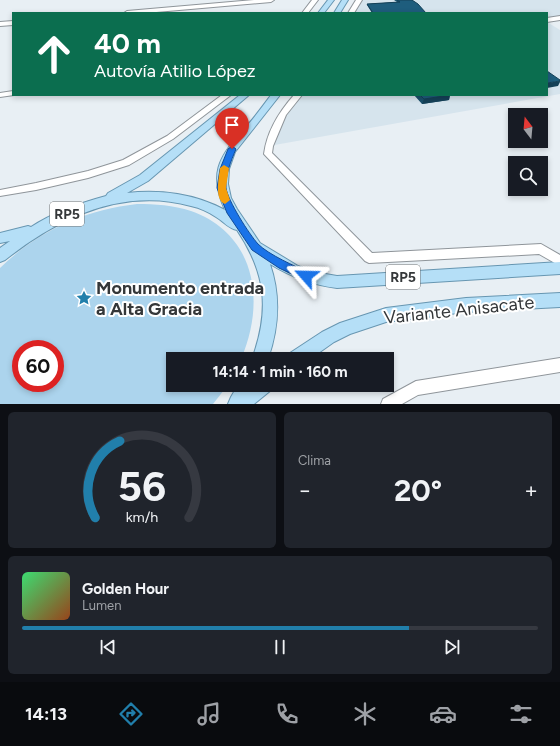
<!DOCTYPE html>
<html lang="es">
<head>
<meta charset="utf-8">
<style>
  :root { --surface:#171b24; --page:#20242c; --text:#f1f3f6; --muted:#9ea1a6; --line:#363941; --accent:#217fab }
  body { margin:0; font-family:Figtree,sans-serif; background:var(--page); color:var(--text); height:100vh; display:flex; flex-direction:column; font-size:15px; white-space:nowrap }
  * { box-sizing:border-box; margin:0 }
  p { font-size:13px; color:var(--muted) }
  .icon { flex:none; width:22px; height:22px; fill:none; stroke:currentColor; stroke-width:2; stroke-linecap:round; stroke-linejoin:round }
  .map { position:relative; height:404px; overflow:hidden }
  .sheet { display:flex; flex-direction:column; gap:8px; padding:8px; background:#0d0f14; flex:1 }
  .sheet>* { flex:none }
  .top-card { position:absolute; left:12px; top:12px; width:536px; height:84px; border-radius:0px; box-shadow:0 2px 6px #0003; background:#0b6e4f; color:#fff; overflow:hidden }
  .needle { width:26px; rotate:344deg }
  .tools { position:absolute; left:508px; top:108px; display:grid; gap:8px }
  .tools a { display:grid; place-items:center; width:40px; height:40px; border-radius:0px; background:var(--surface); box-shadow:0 2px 6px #0003; font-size:20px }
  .speed { position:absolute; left:12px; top:340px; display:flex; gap:8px; font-size:20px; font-weight:700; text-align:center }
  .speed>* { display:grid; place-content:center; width:52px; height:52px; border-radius:50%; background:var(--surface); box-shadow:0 2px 6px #0003; line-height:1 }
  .speed .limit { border:6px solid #d22; background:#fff; color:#111 }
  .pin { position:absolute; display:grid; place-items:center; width:34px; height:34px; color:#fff; margin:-41px -17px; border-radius:50% 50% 50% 0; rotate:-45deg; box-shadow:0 0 4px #0007 }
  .pin .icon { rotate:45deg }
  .me { position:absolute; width:44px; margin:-22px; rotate:295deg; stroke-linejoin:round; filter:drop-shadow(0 0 3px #0008) }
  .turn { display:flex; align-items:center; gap:14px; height:84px; padding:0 16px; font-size:18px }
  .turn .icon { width:52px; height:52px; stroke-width:2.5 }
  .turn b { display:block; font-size:28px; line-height:34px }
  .big { font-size:30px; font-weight:700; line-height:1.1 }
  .sheet .card { flex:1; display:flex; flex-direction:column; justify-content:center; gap:6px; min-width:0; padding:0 14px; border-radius:6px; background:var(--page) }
  .sheet .dial { align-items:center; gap:0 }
  .dial svg { height:104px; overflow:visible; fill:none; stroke:var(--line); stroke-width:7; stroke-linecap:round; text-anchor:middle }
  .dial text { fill:var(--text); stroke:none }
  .song { display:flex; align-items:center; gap:12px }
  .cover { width:48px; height:48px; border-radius:6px; background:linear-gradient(135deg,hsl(140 70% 55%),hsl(20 70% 35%)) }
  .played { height:4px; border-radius:2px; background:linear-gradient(90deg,var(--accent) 75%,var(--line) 75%) }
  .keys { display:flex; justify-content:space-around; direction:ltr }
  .heat { display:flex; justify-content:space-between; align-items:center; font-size:22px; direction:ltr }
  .sheet .tiles { flex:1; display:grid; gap:8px; grid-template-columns:1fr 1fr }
  .card:last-child { grid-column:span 2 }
  .trip { position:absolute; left:166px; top:352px; width:228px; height:40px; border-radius:0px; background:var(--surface); box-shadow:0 2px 6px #0003; font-weight:700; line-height:40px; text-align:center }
  .tabs { display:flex; height:64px; justify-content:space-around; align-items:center; background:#090b0e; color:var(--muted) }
  .tabs .icon { width:28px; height:28px }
  .tabs .current { color:var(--accent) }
  .tabs b { font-size:18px; color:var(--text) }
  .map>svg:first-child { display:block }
</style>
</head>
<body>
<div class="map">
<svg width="560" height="404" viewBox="0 0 560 404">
  <rect width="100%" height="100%" fill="#e8eff4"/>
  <!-- built -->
  <path fill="#d6e4ed" d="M362,0H560V16L547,18V13H351Z
    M547,22L560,30V94L269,146L282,114L298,95H547Z"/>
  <!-- green -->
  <path fill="#acd4ed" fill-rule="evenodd" d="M137,204C155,204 173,205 191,211C256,234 266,302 241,359H173V385H228L213,404H0V268C38,231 84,210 137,204ZM21,349H55V383H21Z"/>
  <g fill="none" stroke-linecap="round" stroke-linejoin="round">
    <defs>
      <path id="minor" d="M254,0H274L271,2L145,13H124L127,11Z
        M312,0H318L308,13H302Z
        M356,0H362L354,13H348Z
        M560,16V20L547,22V18Z
        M13,21V25L0,26V22Z
        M13,91L14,95L0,97V93Z
        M222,95H231L173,139L129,165L88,178L36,190L0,196V190L36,183L88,171L123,160L167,136Z
        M294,95H302L286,115L273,146L272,153L372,253L541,244L560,255V266L539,254L369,263L365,261L264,154C267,131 279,112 294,95Z
        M560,358V372L418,395L402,404H381L383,399L416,381Z"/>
      <path id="major" d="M328,0H334L324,13H318Z
        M342,0H348L340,13H334Z
        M240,95H249L148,181L127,193C160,189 196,194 225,210C209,175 218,158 242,131C253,120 262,107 271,95H280L235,152L229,169L228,184L231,198L237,209L260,243L298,266L314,272L337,276L560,262V274L337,288C312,285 291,277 270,264C281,296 279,327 268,359H252C270,310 266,273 237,230C229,229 223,221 216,217C209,212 200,208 191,206C122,187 58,218 5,260L0,262V248L10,241L0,243V233L28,226L31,227C54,212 80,203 106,196L108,193L140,175Z
        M560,293V307L466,312L386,322L350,334L334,342L310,359H288L290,353L322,332L340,323L386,308L466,298Z
        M238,385H273L270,391L254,404H228L231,397Z"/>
    </defs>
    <!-- minor casing -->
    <use href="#minor" stroke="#8f959a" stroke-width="2"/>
    <!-- major casing -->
    <use href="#major" stroke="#6796b1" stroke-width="2"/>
    <!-- minor -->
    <use href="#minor" fill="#fff" fill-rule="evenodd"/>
    <!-- major -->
    <use href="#major" fill="#b5dff7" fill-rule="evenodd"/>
  </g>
  <!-- wall -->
  <path fill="#1a506c" d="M394,0H412L426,13H372L367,5V4L397,2Z
    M414,95H450L449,100L422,104Z"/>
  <!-- shaded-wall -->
  <path fill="#154158" d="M560,81V82L558,86L547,88V83Z
    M450,95L449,100L422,104L424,99Z"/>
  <!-- building -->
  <path fill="#1e5d7d" stroke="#154158" d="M397,0H412L418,4L426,13H373L367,4L400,2Z
    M547,71L560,80V81L547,83Z
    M420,95H450L424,99Z"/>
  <!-- route -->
  <path fill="#1a73e8" stroke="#114b97" d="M232,146L236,149C231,161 225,175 226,188C228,201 249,234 258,244C269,255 295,266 309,273L311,276L309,279L306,280L302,279L279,268L252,250L227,213L217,188L220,169L228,149Z"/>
  <!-- slow -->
  <path fill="#f59e0b" d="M224,165L229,168L226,188L230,200L225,204C214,200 219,177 220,168Z"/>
  <!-- icons -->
  <defs>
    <symbol id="sight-bare" viewBox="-9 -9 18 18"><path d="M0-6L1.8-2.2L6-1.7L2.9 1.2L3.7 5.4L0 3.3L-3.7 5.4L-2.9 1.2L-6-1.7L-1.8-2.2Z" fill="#217fab" stroke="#fff" stroke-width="2.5" paint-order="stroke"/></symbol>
  </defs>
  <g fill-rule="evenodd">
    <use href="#sight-bare" x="73" y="287" width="22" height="22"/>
  </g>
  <g text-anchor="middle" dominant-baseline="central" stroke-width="4" stroke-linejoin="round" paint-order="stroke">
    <!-- shield labels -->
    <g fill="#fff" stroke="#717374" stroke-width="1">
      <rect x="50" y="202" width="34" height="24" rx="3"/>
      <rect x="386" y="265" width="34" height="24" rx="3"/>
    </g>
    <g font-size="14" font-weight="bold" fill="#343739">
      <text x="67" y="214">RP5</text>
      <text x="403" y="277">RP5</text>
    </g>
    <!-- near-poi labels -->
    <g font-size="18" font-weight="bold" fill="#343739" stroke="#fff" text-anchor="start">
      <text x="96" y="288">Monumento entrada<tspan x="96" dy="21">a Alta Gracia</tspan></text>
    </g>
    <!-- near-street labels -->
    <g font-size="18" fill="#343739" stroke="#fff">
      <text transform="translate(459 310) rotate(-6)">Variante Anisacate</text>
    </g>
  </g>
</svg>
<div class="tools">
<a><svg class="needle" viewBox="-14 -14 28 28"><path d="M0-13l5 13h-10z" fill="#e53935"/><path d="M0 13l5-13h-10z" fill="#9ea1a6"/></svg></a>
<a><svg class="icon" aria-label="search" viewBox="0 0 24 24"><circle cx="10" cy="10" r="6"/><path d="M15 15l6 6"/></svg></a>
</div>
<div class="speed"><div class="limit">60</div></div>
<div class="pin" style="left:232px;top:149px;background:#d93025"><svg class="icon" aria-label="arrive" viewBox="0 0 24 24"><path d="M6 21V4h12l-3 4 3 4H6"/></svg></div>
<svg class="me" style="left:306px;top:276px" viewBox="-20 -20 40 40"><path d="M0-17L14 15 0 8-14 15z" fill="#1a73e8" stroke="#fff" stroke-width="4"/></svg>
<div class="trip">14:14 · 1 min · 160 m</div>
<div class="top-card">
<div class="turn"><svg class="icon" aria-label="ahead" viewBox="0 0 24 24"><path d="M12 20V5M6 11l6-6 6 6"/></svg><div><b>40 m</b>Autovía Atilio López</div></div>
</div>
</div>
<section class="sheet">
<div class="tiles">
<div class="card dial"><svg viewBox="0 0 100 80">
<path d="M14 69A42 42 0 1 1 86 69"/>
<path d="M14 69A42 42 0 0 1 33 10" stroke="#217fab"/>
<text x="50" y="56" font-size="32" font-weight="700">56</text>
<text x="50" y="72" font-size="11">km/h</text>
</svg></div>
<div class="card"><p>Clima</p>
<div class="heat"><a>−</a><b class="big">20°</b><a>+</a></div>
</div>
<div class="card">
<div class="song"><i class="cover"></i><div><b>Golden Hour</b><p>Lumen</p></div></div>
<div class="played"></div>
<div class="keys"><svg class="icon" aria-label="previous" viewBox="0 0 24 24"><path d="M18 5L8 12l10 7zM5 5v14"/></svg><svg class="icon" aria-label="pause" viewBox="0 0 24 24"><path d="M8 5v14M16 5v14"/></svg><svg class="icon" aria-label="next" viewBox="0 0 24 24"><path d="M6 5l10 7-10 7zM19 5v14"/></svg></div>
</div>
</div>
</section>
<nav class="tabs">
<b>14:13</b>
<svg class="icon current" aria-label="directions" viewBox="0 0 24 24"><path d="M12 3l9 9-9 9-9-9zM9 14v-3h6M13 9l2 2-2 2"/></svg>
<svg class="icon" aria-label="music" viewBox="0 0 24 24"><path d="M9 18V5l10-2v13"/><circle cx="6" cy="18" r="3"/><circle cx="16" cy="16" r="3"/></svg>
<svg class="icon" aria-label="phone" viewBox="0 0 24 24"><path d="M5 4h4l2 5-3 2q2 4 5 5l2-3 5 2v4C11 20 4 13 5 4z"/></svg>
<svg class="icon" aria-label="climate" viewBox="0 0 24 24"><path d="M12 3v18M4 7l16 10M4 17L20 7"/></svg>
<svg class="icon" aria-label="car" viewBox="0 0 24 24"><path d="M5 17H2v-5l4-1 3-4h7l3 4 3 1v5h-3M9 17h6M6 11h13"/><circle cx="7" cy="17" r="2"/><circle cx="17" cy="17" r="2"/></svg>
<svg class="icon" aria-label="filters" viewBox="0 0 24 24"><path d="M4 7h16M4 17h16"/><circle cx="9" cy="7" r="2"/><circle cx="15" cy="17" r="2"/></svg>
</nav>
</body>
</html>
